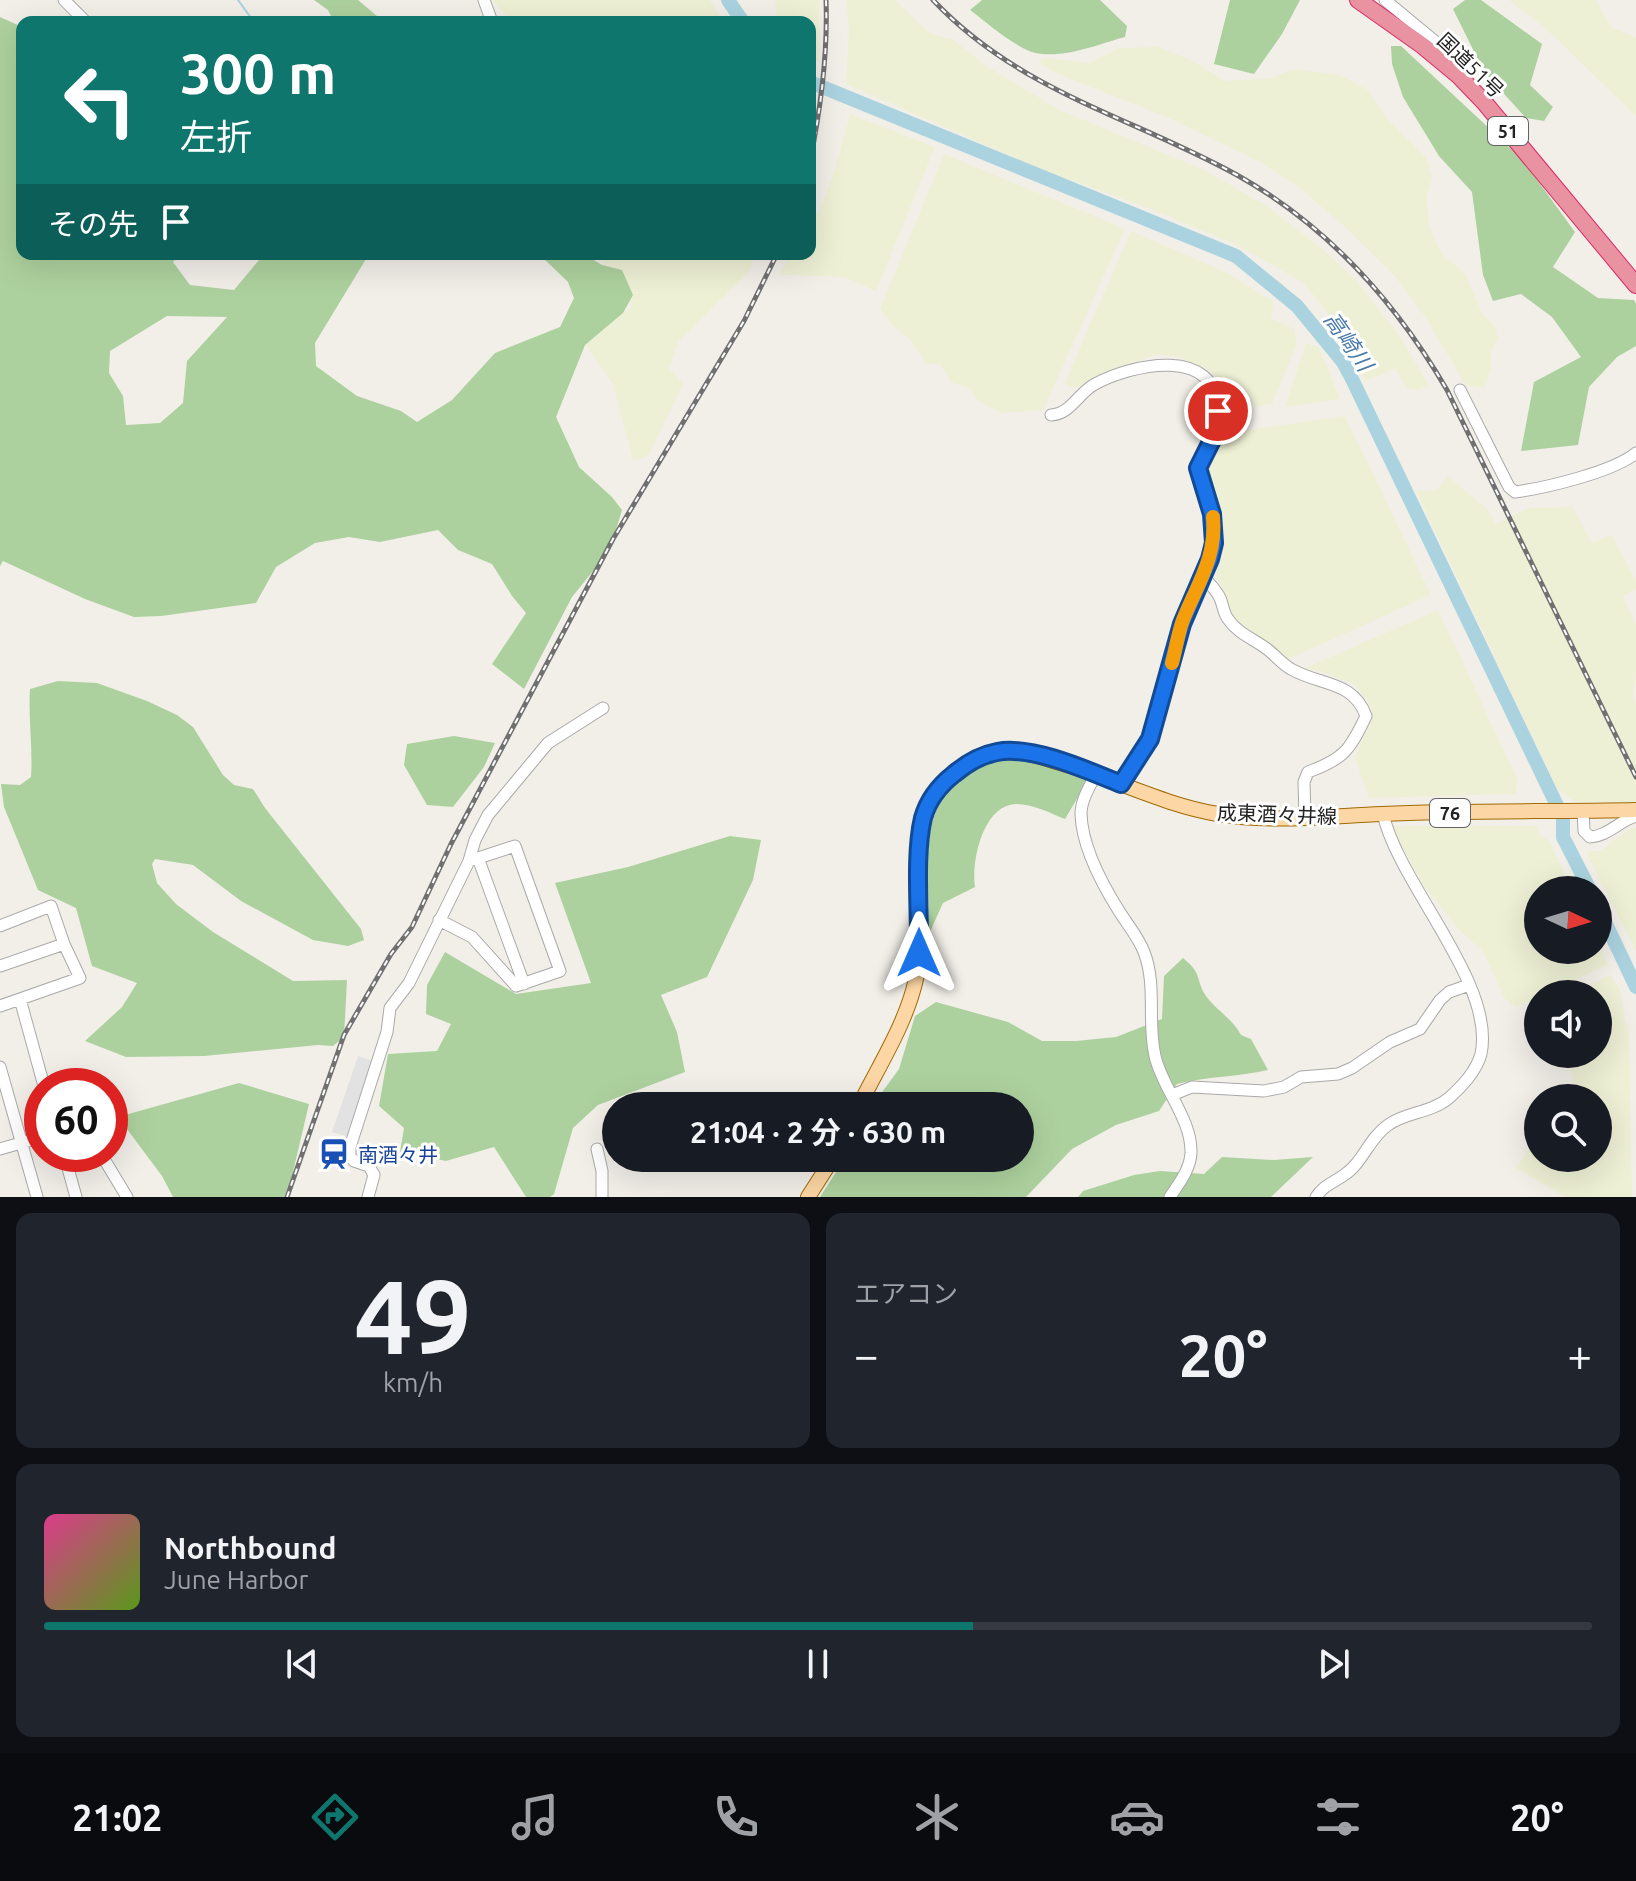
<!DOCTYPE html>
<html lang="ja">
<head>
<meta charset="utf-8">
<style>
  :root { --surface:#171b24; --page:#20242c; --text:#f1f3f6; --muted:#9ea1a6; --line:#363941; --accent:#0f766e }
  body { margin:0; font-family:Ubuntu,"Noto Sans JP",sans-serif; background:var(--page); color:var(--text); height:100vh; display:flex; flex-direction:column; font-size:30px; white-space:nowrap }
  * { box-sizing:border-box; margin:0 }
  p { font-size:26px; color:var(--muted) }
  .icon { flex:none; width:44px; height:44px; fill:none; stroke:currentColor; stroke-width:2; stroke-linecap:round; stroke-linejoin:round }
  .map { position:relative; height:1197px; overflow:hidden }
  .sheet { display:flex; flex-direction:column; gap:16px; padding:16px; background:#0d0f14; flex:1 }
  .sheet>* { flex:none }
  .top-card { position:absolute; left:16px; top:16px; width:800px; height:244px; border-radius:16px; box-shadow:0 8px 32px #0002; background:#0f766e; color:#fff; overflow:hidden }
  .needle { width:52px; rotate:94deg }
  .buttons { position:absolute; left:1524px; top:876px; display:grid; gap:16px }
  .buttons a { display:grid; place-items:center; width:88px; height:88px; border-radius:50%; background:var(--surface); box-shadow:0 8px 32px #0002; font-size:40px }
  .speed { position:absolute; left:24px; top:1068px; display:flex; gap:16px; font-size:40px; font-weight:700; text-align:center }
  .speed>* { display:grid; place-content:center; width:104px; height:104px; border-radius:50%; background:var(--surface); box-shadow:0 8px 32px #0002; line-height:1 }
  .speed .limit { border:12px solid #d22; background:#fff; color:#111 }
  .pin { position:absolute; display:grid; place-items:center; width:68px; height:68px; color:#fff; margin:-34px; border:4px solid #fff; border-radius:50%; box-shadow:0 2px 8px #0007 }
  .me { position:absolute; width:88px; margin:-44px; rotate:0deg; stroke-linejoin:round; filter:drop-shadow(0 0 6px #0008) }
  .turn { display:flex; align-items:center; gap:28px; height:168px; padding:0 32px; font-size:36px }
  .turn .icon { width:104px; height:104px; stroke-width:2.5 }
  .turn b { display:block; font-size:56px; line-height:68px }
  .then { display:flex; align-items:center; height:76px; padding:0 32px; background:#0003; gap:16px; font-size:30px }
  .big { font-size:60px; font-weight:700; line-height:1.1 }
  .sheet .tile { flex:1; display:flex; flex-direction:column; justify-content:center; gap:12px; min-width:0; padding:0 28px; border-radius:16px; background:var(--page) }
  .sheet .dial { align-items:center; gap:0 }
  .dial b { font-size:104px; line-height:1 }
  .song { display:flex; align-items:center; gap:24px }
  .cover { width:96px; height:96px; border-radius:12px; background:linear-gradient(135deg,hsl(330 70% 55%),hsl(90 70% 35%)) }
  .played { height:8px; border-radius:4px; background:linear-gradient(90deg,var(--accent) 60%,var(--line) 60%) }
  .keys { display:flex; justify-content:space-around; direction:ltr }
  .heat { display:flex; justify-content:space-between; align-items:center; font-size:44px; direction:ltr }
  .sheet .tiles { flex:1; display:grid; gap:16px; grid-template-columns:1fr 1fr }
  .tile:last-child { grid-column:span 2 }
  .trip { position:absolute; left:602px; top:1092px; width:432px; height:80px; border-radius:40px; background:var(--surface); box-shadow:0 8px 32px #0002; font-weight:700; line-height:80px; text-align:center }
  .menu { display:flex; height:128px; justify-content:space-around; align-items:center; background:#090b0e; color:var(--muted) }
  .menu .icon { width:56px; height:56px }
  .menu .current { color:var(--accent) }
  .menu b { font-size:36px; color:var(--text) }
  .map>svg:first-child { display:block }
</style>
</head>
<body>
<div class="map">
<svg width="1636" height="1197" viewBox="0 0 1636 1197">
  <rect width="100%" height="100%" fill="#f2efe9"/>
  <!-- farmland -->
  <path fill="#eef0d5" d="M492,0H710L723,22H508V18Z
    M775,0H819V62L810,60V22H777Z
    M846,0H895L931,34L952,39L988,67L1060,110L1202,169L1264,204L1319,246L1355,279L1399,335L1428,384L1419,390L1408,388L1395,369L1366,381L1327,313L1305,284L1239,246L1153,210L1043,170L846,84L849,30Z
    M1509,0H1596L1612,28L1636,37V116L1546,29Z
    M1158,47L1189,59L1226,81L1272,78L1293,69L1340,75L1368,90L1388,120L1426,157L1432,176L1427,197L1429,225L1441,254L1464,272L1482,313L1495,326L1498,339L1491,351V367L1485,388L1466,386L1426,318L1394,275L1343,225L1297,186L1261,163L1169,118L1058,74L1039,64L1040,60L1047,58L1089,63L1119,48Z
    M850,114L935,147L876,291L844,277L778,275L792,254H810V226L819,211L833,176Z
    M944,154L1116,225L1124,231L1043,410L1001,413L977,400L971,389L951,382L941,365L926,363L910,340L892,325L880,309Z
    M1131,231L1226,272L1274,302L1271,318L1294,329L1297,344L1272,404L1235,410L1224,388L1210,371L1183,358L1158,354L1097,376L1084,385L1074,388L1067,386L1065,382Z
    M596,254H756L748,273L678,342L669,369L683,384L648,456L633,461L613,384L585,345L633,305Z
    M1306,343L1319,347L1340,399L1285,407Z
    M1345,416L1431,595L1284,661L1251,637L1234,617L1214,572L1220,551L1219,519L1217,507L1204,473L1227,433Z
    M1448,476L1488,510L1496,524L1527,508L1573,507L1591,543L1612,535L1636,581V589L1623,596L1636,625V674L1633,695L1636,705V802H1575L1557,789L1416,491L1437,490Z
    M1438,610L1517,778L1516,794L1369,798L1355,758L1371,721L1368,702L1355,685L1320,671L1303,669Z
    M1391,826H1536L1539,835L1549,840L1572,890H1538V950H1598V944L1608,965L1544,994H1538V997L1516,1007L1505,999L1482,950L1461,932L1421,882Z
    M1636,828V951L1588,856V851H1600L1629,829Z
    M1610,975L1619,987L1629,1038L1632,1197H1565L1516,1168L1538,1135V1158H1598V1098H1566L1573,1079L1568,1064L1557,1054H1598V994H1570Z"/>
  <!-- forest -->
  <path fill="#add19e" fill-rule="evenodd" d="M314,0H358L384,22H334L328,10Z
    M982,0H1100L1127,26L1125,37C1095,45 1050,65 1021,47C1003,37 986,22 970,10Z
    M1230,0H1300L1282,34L1254,74L1214,64Z
    M1465,0H1481L1542,44L1530,85L1553,107L1544,121L1526,118L1484,72L1453,9Z
    M0,17L22,27V254H180L173,262L190,285L234,290L264,254H369L315,343L316,366L357,396L401,411L417,422L452,400L495,353L560,327L574,298L568,282L542,257L543,254H584L602,265L622,270L633,295L623,313L585,345L556,417L579,467L612,497L622,510L610,550L572,597L524,689L492,664L526,613L512,596L492,564L458,550L438,530L380,542L349,537L315,543L276,567L256,603L161,616L134,617L85,599L3,561L0,566ZM167,316L227,317L187,361L183,403L160,423L126,425L123,396L109,373L110,351Z
    M1391,46H1401L1522,159L1575,232L1553,267L1598,298L1634,300L1636,304V346L1617,357L1589,387L1578,445L1521,451L1534,382L1581,357L1552,317L1521,294L1493,301L1483,275L1472,192L1439,156L1403,97L1392,64Z
    M58,681L97,683L147,701L177,715L193,727L223,775L234,785L253,789L265,808L361,929L364,940L348,946L313,940L241,901L193,865L155,859L152,864L157,883L176,904L213,932L293,981L347,980L344,1037L333,1046L318,1045L204,1056L126,1057L85,1041L122,1007L137,983L92,966L76,908L38,890L4,807L1,784L20,785L31,777C33,747 28,718 30,689Z
    M454,736L495,743L484,767L453,807L427,805L404,765L407,744Z
    M1007,756L1091,775L1065,819C1050,813 1033,804 1016,804C983,805 971,861 975,887L943,903L929,934C929,857 911,779 1007,756Z
    M730,836L761,840L753,880L707,977L661,995L677,1032L685,1072L598,1105L573,1128L554,1194L550,1197H526L494,1147L446,1161L400,1152L404,1128L379,1106L388,1054L437,1051L451,1024L426,1014L427,985L445,952L516,994L591,983L555,883L628,867Z
    M1183,958C1203,974 1195,979 1206,996C1217,1011 1232,1018 1241,1035L1251,1039L1268,1070C1238,1077 1207,1076 1177,1084L1159,1111L1116,1125L1072,1149L1026,1197H820L845,1158H1020V1106H872L899,1069L915,1016L936,1002L1008,1022L1042,1041H1076L1116,1037L1162,1019L1164,976Z
    M239,1083L309,1104L292,1176L284,1197H173L162,1176L118,1117Z
    M1222,1157L1274,1160L1313,1157L1271,1197H1078L1083,1191L1134,1175L1160,1171L1204,1174Z"/>
  <!-- parking -->
  <path fill="#e2e2e2" d="M358,1056L373,1061L349,1137L332,1132Z"/>
  <g fill="none" stroke-linecap="round" stroke-linejoin="round">
    <!-- stream -->
    <path stroke="#aad3df" stroke-width="2" d="M238,0L254,22
      M810,97L813,84"/>
    <!-- river -->
    <path stroke="#aad3df" stroke-width="14" d="M728,0L743,22
      M810,82L1236,256L1297,306L1343,362L1352,379L1563,818V837L1590,890
      M1598,907L1636,987"/>
    <defs>
      <path id="minor" d="M64,0L86,22
        M484,0L492,22
        M1385,0L1449,53L1452,61L1449,68
        M1460,390L1509,487L1515,492C1545,488 1613,472 1636,453
        M1051,415C1071,414 1078,393 1095,384C1132,364 1217,345 1218,411C1218,424 1214,442 1207,452C1202,458 1199,460 1198,468L1212,514L1214,543L1210,559L1182,624L1150,739L1121,784
        M1204,577C1209,583 1215,589 1219,596C1223,603 1223,613 1228,619C1238,634 1254,639 1267,649C1275,655 1282,664 1291,669C1320,686 1353,680 1366,716C1350,750 1344,759 1308,772L1304,782L1305,817
        M1096,774C1090,786 1081,800 1081,814C1082,846 1102,884 1119,911C1127,924 1139,938 1144,952C1157,985 1147,1022 1155,1056C1162,1088 1192,1119 1191,1153C1190,1170 1179,1183 1170,1197
        M1583,811L1584,831L1590,837C1608,836 1619,821 1636,816
        M478,858L524,984
        M439,920L472,937L516,986L560,971L515,846L469,861
        M0,926L51,906L64,944L80,978L0,1006
        M0,966L64,944
        M20,999L44,1086
        M0,1067L37,1197
        M1172,1095L1192,1087L1264,1091L1284,1087L1301,1077L1338,1074L1352,1068L1390,1042L1420,1029L1440,1000L1449,992L1469,985
        M0,1149L42,1137
        M597,1149L602,1171V1197
        M64,1154L76,1197
        M101,1154L127,1197
        M68,1164L95,1154
        M368,1197L374,1175L369,1166L354,1161L350,1156V1147L387,1032L390,1008L409,983L469,861L475,840L488,815L548,743L603,708
        M1316,1197C1324,1185 1333,1183 1344,1175C1362,1164 1369,1138 1388,1125C1406,1112 1431,1113 1449,1098C1462,1086 1476,1072 1481,1054C1496,983 1399,885 1383,814"/>
      <path id="major" d="M859,1106C879,1065 906,1024 916,979C927,927 905,836 934,795C949,773 977,752 1004,751C1023,751 1040,757 1057,762C1111,777 1163,805 1218,814C1271,823 1329,816 1382,814C1466,810 1551,812 1636,810
        M808,1197L833,1158"/>
      <path id="highway" d="M1358,0L1423,46L1458,75L1484,102L1636,285"/>
    </defs>
    <!-- minor casing -->
    <use href="#minor" stroke="#a9a9a9" stroke-width="13"/>
    <!-- major casing -->
    <use href="#major" stroke="#a06b00" stroke-width="16"/>
    <!-- highway casing -->
    <use href="#highway" stroke="#dc2a67" stroke-width="18"/>
    <!-- minor -->
    <use href="#minor" stroke="#fff" stroke-width="11"/>
    <!-- major -->
    <use href="#major" stroke="#fcd6a4" stroke-width="14"/>
    <!-- highway -->
    <use href="#highway" stroke="#e892a2" stroke-width="16"/>
    <defs>
      <path id="rail" d="M933,0C1020,92 1130,116 1237,175C1328,226 1395,301 1447,390L1636,777
        M810,161C821,107 828,55 826,0
        M287,1197L344,1035L391,954L412,927L451,844L613,539L744,321L777,254"/>
    </defs>
    <!-- rail casing -->
    <use href="#rail" stroke="#707070" stroke-width="5"/>
    <!-- rail -->
    <use href="#rail" stroke="#fff" stroke-width="2" stroke-dasharray="6" stroke-linecap="butt"/>
  </g>
  <g fill="none" stroke-linecap="round" stroke-linejoin="round">
    <defs>
      <path id="route" d="M919,953C920,913 914,856 923,818C928,800 940,785 954,774C967,763 981,755 997,752C1032,745 1089,771 1121,784L1150,739L1182,624L1210,559L1214,543L1212,514L1198,468L1213,438L1218,411"/>
    </defs>
    <!-- route casing -->
    <use href="#route" stroke="#114b97" stroke-width="20"/>
    <!-- route -->
    <use href="#route" stroke="#1a73e8" stroke-width="14"/>
    <!-- slow -->
    <path stroke="#f59e0b" stroke-width="14" d="M1172,663C1176,649 1178,633 1183,620C1197,585 1217,557 1213,517"/>
  </g>
  <!-- icons -->
  <defs>
    <symbol id="station-bare" viewBox="-9 -9 18 18"><path d="M-3-6H3Q5-6 5-4V2Q5 4 3 4L4.5 6H3L1.5 4h-3L-3 6H-4.5L-3 4Q-5 4-5 2V-4Q-5-6-3-6ZM-3.5-4v3h7v-3ZM-3.5 1v1.5H-2V1ZM2 1v1.5H3.5V1Z" fill="#1a4fb4" stroke="#fff" stroke-width="2.5" paint-order="stroke"/></symbol>
  </defs>
  <g fill-rule="evenodd">
    <use href="#station-bare" x="312" y="1132" width="44" height="44"/>
  </g>
  <g text-anchor="middle" dominant-baseline="central" stroke-width="6" stroke-linejoin="round" paint-order="stroke">
    <!-- shield labels -->
    <g fill="#fff" stroke="#646464" stroke-width="2">
      <rect x="1488" y="117" width="40" height="28" rx="6"/>
      <rect x="1430" y="799" width="40" height="28" rx="6"/>
    </g>
    <g font-size="18" font-weight="bold" fill="#222">
      <text x="1508" y="131">51</text>
      <text x="1450" y="813">76</text>
    </g>
    <!-- street labels -->
    <g font-size="20" fill="#222" stroke="#fff">
      <text transform="translate(1471 65) rotate(44)">国道51号</text>
      <text transform="translate(1277 814) rotate(2)">成東酒々井線</text>
    </g>
    <!-- transit labels -->
    <g font-size="20" fill="#164399" stroke="#fff" text-anchor="start">
      <text x="358" y="1154">南酒々井</text>
    </g>
    <!-- water labels -->
    <g font-size="22" font-style="italic" fill="#4a7aab" stroke="#fff">
      <text transform="translate(1349 341) rotate(55)">高崎川</text>
    </g>
  </g>
</svg>
<div class="buttons">
<a><svg class="needle" viewBox="-14 -14 28 28"><path d="M0-13l5 13h-10z" fill="#e53935"/><path d="M0 13l5-13h-10z" fill="#9ea1a6"/></svg></a>
<a><svg class="icon" aria-label="sound" viewBox="0 0 24 24"><path d="M4 9h4l5-4v14l-5-4H4zM17 9q2 3 0 6"/></svg></a>
<a><svg class="icon" aria-label="search" viewBox="0 0 24 24"><circle cx="10" cy="10" r="6"/><path d="M15 15l6 6"/></svg></a>
</div>
<div class="speed"><div class="limit">60</div></div>
<div class="pin" style="left:1218px;top:411px;background:#d93025"><svg class="icon" aria-label="arrive" viewBox="0 0 24 24"><path d="M6 21V4h12l-3 4 3 4H6"/></svg></div>
<svg class="me" style="left:919px;top:953px" viewBox="-20 -20 40 40"><path d="M0-17L14 15 0 8-14 15z" fill="#1a73e8" stroke="#fff" stroke-width="4"/></svg>
<div class="trip">21:04 · 2 分 · 630 m</div>
<div class="top-card">
<div class="turn"><svg class="icon" aria-label="left" viewBox="0 0 24 24"><path d="M17 20v-9H6M10 6l-5 5 5 5"/></svg><div><b>300 m</b>左折</div></div>
<div class="then">その先<svg class="icon" aria-label="arrive" viewBox="0 0 24 24"><path d="M6 21V4h12l-3 4 3 4H6"/></svg></div>
</div>
</div>
<section class="sheet">
<div class="tiles">
<div class="tile dial"><b>49</b><p>km/h</p></div>
<div class="tile"><p>エアコン</p>
<div class="heat"><a>−</a><b class="big">20°</b><a>+</a></div>
</div>
<div class="tile">
<div class="song"><i class="cover"></i><div><b>Northbound</b><p>June Harbor</p></div></div>
<div class="played"></div>
<div class="keys"><svg class="icon" aria-label="previous" viewBox="0 0 24 24"><path d="M18 5L8 12l10 7zM5 5v14"/></svg><svg class="icon" aria-label="pause" viewBox="0 0 24 24"><path d="M8 5v14M16 5v14"/></svg><svg class="icon" aria-label="next" viewBox="0 0 24 24"><path d="M6 5l10 7-10 7zM19 5v14"/></svg></div>
</div>
</div>
</section>
<nav class="menu">
<b>21:02</b>
<svg class="icon current" aria-label="directions" viewBox="0 0 24 24"><path d="M12 3l9 9-9 9-9-9zM9 14v-3h6M13 9l2 2-2 2"/></svg>
<svg class="icon" aria-label="music" viewBox="0 0 24 24"><path d="M9 18V5l10-2v13"/><circle cx="6" cy="18" r="3"/><circle cx="16" cy="16" r="3"/></svg>
<svg class="icon" aria-label="phone" viewBox="0 0 24 24"><path d="M5 4h4l2 5-3 2q2 4 5 5l2-3 5 2v4C11 20 4 13 5 4z"/></svg>
<svg class="icon" aria-label="climate" viewBox="0 0 24 24"><path d="M12 3v18M4 7l16 10M4 17L20 7"/></svg>
<svg class="icon" aria-label="car" viewBox="0 0 24 24"><path d="M5 17H2v-5l4-1 3-4h7l3 4 3 1v5h-3M9 17h6M6 11h13"/><circle cx="7" cy="17" r="2"/><circle cx="17" cy="17" r="2"/></svg>
<svg class="icon" aria-label="filters" viewBox="0 0 24 24"><path d="M4 7h16M4 17h16"/><circle cx="9" cy="7" r="2"/><circle cx="15" cy="17" r="2"/></svg>
<b>20°</b>
</nav>
</body>
</html>
